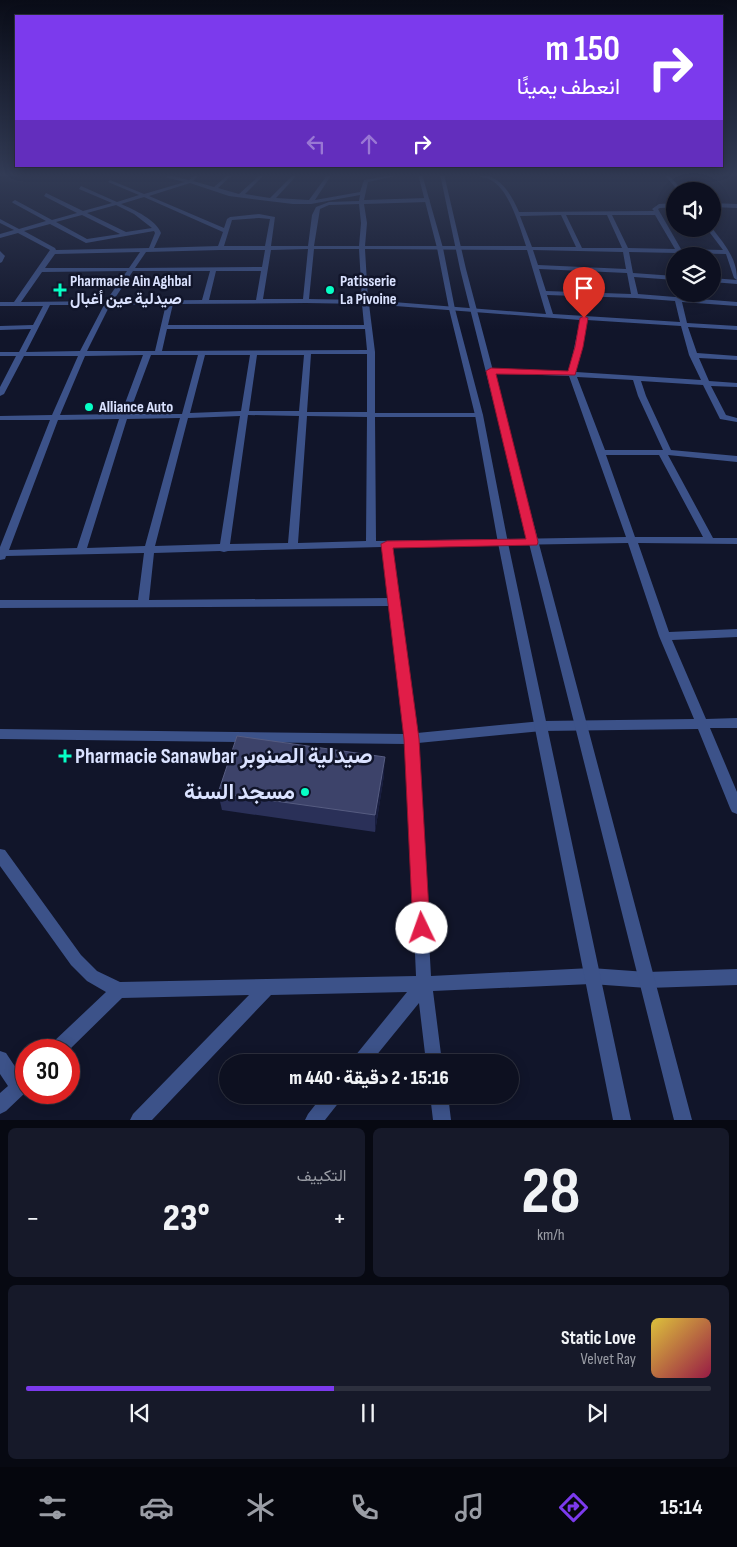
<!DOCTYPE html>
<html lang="ar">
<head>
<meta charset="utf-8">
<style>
  :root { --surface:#0d1020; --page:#161929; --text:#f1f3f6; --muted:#9a9da5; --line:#2d303e; --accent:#7c3aed }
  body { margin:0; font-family:"Sofia Sans Condensed",Vazirmatn,sans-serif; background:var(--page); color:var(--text); direction:rtl; height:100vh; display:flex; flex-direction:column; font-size:19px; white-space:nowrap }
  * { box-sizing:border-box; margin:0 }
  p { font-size:16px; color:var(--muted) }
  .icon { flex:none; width:28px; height:28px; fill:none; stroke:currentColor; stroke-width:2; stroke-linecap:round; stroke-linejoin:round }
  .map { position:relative; height:1120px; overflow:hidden; direction:ltr }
  .drawer { display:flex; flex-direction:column; gap:8px; padding:8px; background:#070912; flex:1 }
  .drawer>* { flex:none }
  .guide { position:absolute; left:15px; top:15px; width:708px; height:152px; border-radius:0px; box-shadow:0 2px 12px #0003,0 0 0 1px var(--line); direction:rtl; background:#7c3aed; color:#fff; overflow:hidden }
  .fabs { position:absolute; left:666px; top:182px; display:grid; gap:10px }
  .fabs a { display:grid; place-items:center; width:55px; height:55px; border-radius:50%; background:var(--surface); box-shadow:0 2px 12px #0003,0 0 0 1px var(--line); font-size:25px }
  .speed { position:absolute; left:15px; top:1039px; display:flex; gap:10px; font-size:25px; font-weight:700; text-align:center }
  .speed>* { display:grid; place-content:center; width:65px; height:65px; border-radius:50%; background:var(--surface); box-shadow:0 2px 12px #0003,0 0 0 1px var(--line); line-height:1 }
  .speed .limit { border:8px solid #d22; background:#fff; color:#111 }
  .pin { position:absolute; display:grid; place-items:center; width:42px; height:42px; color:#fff; margin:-51px -21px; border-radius:50% 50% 50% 0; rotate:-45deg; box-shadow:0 0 5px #0007 }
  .pin .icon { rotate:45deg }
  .me { position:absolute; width:55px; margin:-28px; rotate:357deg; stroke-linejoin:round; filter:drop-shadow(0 0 4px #0008) }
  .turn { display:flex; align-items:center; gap:18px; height:105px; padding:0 20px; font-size:22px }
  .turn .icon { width:65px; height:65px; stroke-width:2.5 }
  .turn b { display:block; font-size:35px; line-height:42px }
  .lanes { display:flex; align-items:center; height:48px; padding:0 20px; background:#0003; justify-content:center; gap:25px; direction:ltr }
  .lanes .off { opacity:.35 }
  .big { font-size:38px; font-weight:800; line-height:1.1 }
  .drawer .card { flex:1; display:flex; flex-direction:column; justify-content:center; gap:8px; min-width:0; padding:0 18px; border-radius:8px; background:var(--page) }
  .drawer .dial { align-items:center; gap:0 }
  .dial b { font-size:65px; line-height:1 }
  .song { display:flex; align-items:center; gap:15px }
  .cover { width:60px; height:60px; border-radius:8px; background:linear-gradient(135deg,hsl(50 70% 55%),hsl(340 70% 35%)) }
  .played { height:5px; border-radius:2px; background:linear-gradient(90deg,var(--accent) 45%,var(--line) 45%) }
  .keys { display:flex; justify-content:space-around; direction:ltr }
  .heat { display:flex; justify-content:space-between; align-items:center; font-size:28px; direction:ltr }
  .drawer .tiles { flex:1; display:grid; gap:8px; grid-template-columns:1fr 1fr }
  .card:last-child { grid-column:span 2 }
  .trip { position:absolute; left:219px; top:1054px; width:300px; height:50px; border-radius:25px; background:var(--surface); box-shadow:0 2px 12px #0003,0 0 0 1px var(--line); font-weight:800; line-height:50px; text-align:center; direction:rtl }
  .menu { display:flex; height:80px; justify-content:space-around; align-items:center; background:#05060d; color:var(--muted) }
  .menu .icon { width:35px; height:35px }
  .menu .current { color:var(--accent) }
  .menu b { font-size:22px; color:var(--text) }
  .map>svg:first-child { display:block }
</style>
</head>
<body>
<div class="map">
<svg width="737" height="1120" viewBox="0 0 737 1120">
  <rect width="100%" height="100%" fill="#11152a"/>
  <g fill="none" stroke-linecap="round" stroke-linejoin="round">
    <!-- minor -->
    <path fill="#3c5289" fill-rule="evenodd" d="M166,174H170L172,176L189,180L196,174H200L193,181L214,187L229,174H233L218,188L239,194L261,174H265L245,194L270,198L294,174H298L276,198L309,200L328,174H332L315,200L360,192L364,180L400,174V175L368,182L364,200L427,198L430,200L427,202L364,204L367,223L365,246H526C520,228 510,193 494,182C487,177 478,177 472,174C497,171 510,191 519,212L654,211L652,209L659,204L675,203V207L660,208L658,209L681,249L723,250L707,229L712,228C725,245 737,258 737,280L734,278L726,254L629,252L633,273L675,276V280L634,277L638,294L737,302V306L682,302L687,323L737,326V330L688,327L697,353L737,356V360L699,358L709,381L737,383V387L711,386L726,415L737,418V422L720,419L703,385L641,381L646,396L671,450L737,456V462L668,455L713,538H737V544L638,543L669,632L737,629V637L672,640L706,719L737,718V728H710L737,792V814L732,812L730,808L698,729L542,731L418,743L431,976L591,968L647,972L737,969V985L647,988L591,984L433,991L442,1062H426L419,1003L371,1062H353L355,1056L407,992L271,995L152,1120H130L133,1114L249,995L122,998L69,1050H49L51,1044L106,992L87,981L71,965L0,866V849L5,850L81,955L97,971L120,982L416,976L406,744L0,739V729L405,734L390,606L0,608V600H138L144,553L6,556L5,559L0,560V547L50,420H0V416L52,415L78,356H24L4,394L0,396V387L16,356H0V352H19L31,329L0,330V326L33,325L43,306H0V302H14L50,250L18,233L0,238V234L14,230L0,223V219L19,229L46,221L13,203L12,202L15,200L52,220L77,213L44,196L46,193L83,211L112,203L79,189L81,186L117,202L139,195L108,182L110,180L144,194L185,182L168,178ZM190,183L229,196L293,204H311L360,195L359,201L329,202L316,207L312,215L308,246H271L275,217L259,214L230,217L227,219L224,228L149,196ZM144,197L223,232L218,246L154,248L161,233C156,220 135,210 121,204ZM359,204L361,223L359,246H314L320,209L329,205ZM116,205L134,214L152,228L126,232L87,213ZM82,215L120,234L87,239L56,222ZM561,215L576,247H532L520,216ZM566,215H607L622,248H582ZM612,215H655L675,249L628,248ZM259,218L270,219L265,246H224L232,220ZM50,224L86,243L154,231L155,233L149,248L56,250L55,248L24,231ZM308,249L303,299H263L271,250ZM314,249H359L362,300L309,299ZM365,249L527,250L546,314L368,300ZM220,250H265L262,267L135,268L146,252ZM533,250L623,252L626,269L538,265ZM140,252L129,268H45L55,254ZM539,269L627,273L631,294L546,291ZM127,271L106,301L21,302L42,272ZM133,271H210L202,300L113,301ZM216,271H261L256,300H209ZM547,295L635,298L675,301L680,322L553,314ZM306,303L362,304L364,325H168L173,304ZM166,304L155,351H87L110,305ZM369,304L580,320L569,372L491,369L487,371L491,373L569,376L626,537L376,541L375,417H479L483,415L479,413H375V352ZM50,305H104L80,351L26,352ZM587,320L681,326L689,355L701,380L576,372ZM167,329H365L367,350L162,351ZM311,354H367V412H307ZM143,355L121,414L60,415L85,356ZM151,355H198L182,414H129ZM205,355H250L241,411L190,413ZM257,355H304L299,411H249ZM577,377L633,380L638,396L663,450H605ZM248,415L299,416L288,543L230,544ZM240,416L220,544L155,546L188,418ZM307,416L367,417L366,541L298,543ZM180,418L145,546L87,548L127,419ZM119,419L77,548L9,550L58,420ZM606,455H659L703,537H635ZM628,543L659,636L694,719L542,721L417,733L392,547ZM382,547L389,598L149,600L154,553L220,551L224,552L228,551Z
      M664,174H668L683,191H678Z
      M712,203L737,204V208L712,207Z
      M0,251L5,256L2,262L0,263Z
      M712,278L737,280V284L712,282Z
      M0,1051L6,1053L20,1074L26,1072V1092L6,1111L0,1114V1093L8,1086L0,1074Z
      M323,1095H343L340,1101L325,1120H305L308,1114Z
      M430,1095H448L451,1120H433Z"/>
    <!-- tertiary -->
    <path fill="#3c5289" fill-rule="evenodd" d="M418,174H422L443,248L455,309L483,415L508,543L631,1120H613L498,543L475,415L449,309L437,248Z
      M440,174H444L466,269L692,1120H674L460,269Z"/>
  </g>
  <!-- wall -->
  <path fill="#2a3058" d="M384,775L375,832L222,810L218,793Z"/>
  <!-- shaded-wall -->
  <path fill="#181d3e" d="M385,757L384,775L375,832V815Z"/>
  <!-- building -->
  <path fill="#3d436a" stroke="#565c81" d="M237,736L385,757L375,815L218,793Z"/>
  <!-- sky -->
  <linearGradient id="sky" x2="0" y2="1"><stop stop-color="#090c17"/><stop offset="0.53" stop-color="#323b55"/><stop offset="1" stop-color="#323b55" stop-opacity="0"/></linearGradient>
  <rect width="737" height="330" fill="url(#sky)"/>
  <!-- route -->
  <path fill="#e11d48" stroke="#92132f" d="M584,316L588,318L583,347L575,375L496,374L538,542L537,545L393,548L419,739L430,928L427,934L422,936L416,934L413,928L404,739L381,544L387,541L526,539L486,371L491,368L568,371L575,347L580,318Z"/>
  <!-- markers -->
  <g fill="#06ffc5" stroke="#11152a" stroke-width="2">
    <path d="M57.5 282.5h5v5h5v5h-5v5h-5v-5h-5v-5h5z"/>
    <circle cx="330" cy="290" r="5"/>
    <circle cx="89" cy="407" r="5"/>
    <path d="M62.5 748.5h5v5h5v5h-5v5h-5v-5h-5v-5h5z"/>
    <circle cx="305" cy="792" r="5"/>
  </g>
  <g text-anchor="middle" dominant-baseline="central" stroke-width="5" stroke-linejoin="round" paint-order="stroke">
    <!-- far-poi labels -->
    <g font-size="16" font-weight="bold" fill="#dae2ff" stroke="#11152a" text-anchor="start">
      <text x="70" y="281">Pharmacie Ain Aghbal<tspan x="70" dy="18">صيدلية عين أغبال</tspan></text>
      <text x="340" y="281">Patisserie<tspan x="340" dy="18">La Pivoine</tspan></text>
      <text x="99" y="407">Alliance Auto</text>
    </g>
    <!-- near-poi labels -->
    <g font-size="22" font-weight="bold" fill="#dae2ff" stroke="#11152a" text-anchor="start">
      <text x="75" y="756">Pharmacie Sanawbar صيدلية الصنوبر</text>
      <text x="295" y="792" text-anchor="end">مسجد السنة</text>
    </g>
  </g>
</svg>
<div class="fabs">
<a><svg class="icon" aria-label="sound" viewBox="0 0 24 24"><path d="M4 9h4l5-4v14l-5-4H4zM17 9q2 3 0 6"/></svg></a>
<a><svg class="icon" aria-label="layers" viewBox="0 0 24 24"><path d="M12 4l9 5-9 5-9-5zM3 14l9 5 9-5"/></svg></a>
</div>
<div class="speed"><div class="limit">30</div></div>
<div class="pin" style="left:584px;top:318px;background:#d93025"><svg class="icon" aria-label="arrive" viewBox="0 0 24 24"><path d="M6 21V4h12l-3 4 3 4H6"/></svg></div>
<svg class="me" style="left:422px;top:928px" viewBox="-20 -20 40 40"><circle r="19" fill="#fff"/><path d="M0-13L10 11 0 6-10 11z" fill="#e11d48"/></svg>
<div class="trip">15:16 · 2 دقيقة · 440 m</div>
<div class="guide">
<div class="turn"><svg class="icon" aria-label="right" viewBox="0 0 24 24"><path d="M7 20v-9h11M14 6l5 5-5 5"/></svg><div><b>150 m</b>انعطف يمينًا</div></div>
<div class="lanes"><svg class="icon off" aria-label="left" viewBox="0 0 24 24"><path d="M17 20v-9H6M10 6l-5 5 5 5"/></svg><svg class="icon off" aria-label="ahead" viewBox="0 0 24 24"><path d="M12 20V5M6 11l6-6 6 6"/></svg><svg class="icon" aria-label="right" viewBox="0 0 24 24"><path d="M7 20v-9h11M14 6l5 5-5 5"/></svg></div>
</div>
</div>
<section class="drawer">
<div class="tiles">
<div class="card dial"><b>28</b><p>km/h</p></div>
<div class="card"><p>التكييف</p>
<div class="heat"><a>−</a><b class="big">23°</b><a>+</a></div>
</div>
<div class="card">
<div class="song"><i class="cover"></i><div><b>Static Love</b><p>Velvet Ray</p></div></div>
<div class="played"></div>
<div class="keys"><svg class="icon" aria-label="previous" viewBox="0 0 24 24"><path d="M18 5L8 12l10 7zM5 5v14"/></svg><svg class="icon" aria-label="pause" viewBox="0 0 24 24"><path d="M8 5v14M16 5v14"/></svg><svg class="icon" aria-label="next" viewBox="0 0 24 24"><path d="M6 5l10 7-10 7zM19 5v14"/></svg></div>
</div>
</div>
</section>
<nav class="menu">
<b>15:14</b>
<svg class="icon current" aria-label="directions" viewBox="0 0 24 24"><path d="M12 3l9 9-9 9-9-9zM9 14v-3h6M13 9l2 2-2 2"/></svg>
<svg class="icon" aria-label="music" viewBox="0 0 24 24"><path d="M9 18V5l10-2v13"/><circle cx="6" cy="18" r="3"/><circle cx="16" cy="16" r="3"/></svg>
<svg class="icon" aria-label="phone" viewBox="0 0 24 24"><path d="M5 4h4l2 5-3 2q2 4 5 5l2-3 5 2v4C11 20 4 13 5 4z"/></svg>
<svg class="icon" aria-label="climate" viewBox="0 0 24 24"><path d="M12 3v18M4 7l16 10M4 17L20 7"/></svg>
<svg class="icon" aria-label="car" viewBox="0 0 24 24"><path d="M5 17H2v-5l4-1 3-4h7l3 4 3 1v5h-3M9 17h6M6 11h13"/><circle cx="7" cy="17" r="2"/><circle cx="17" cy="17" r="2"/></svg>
<svg class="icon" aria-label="filters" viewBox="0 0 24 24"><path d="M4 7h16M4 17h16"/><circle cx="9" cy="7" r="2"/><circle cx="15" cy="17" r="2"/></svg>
</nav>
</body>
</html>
